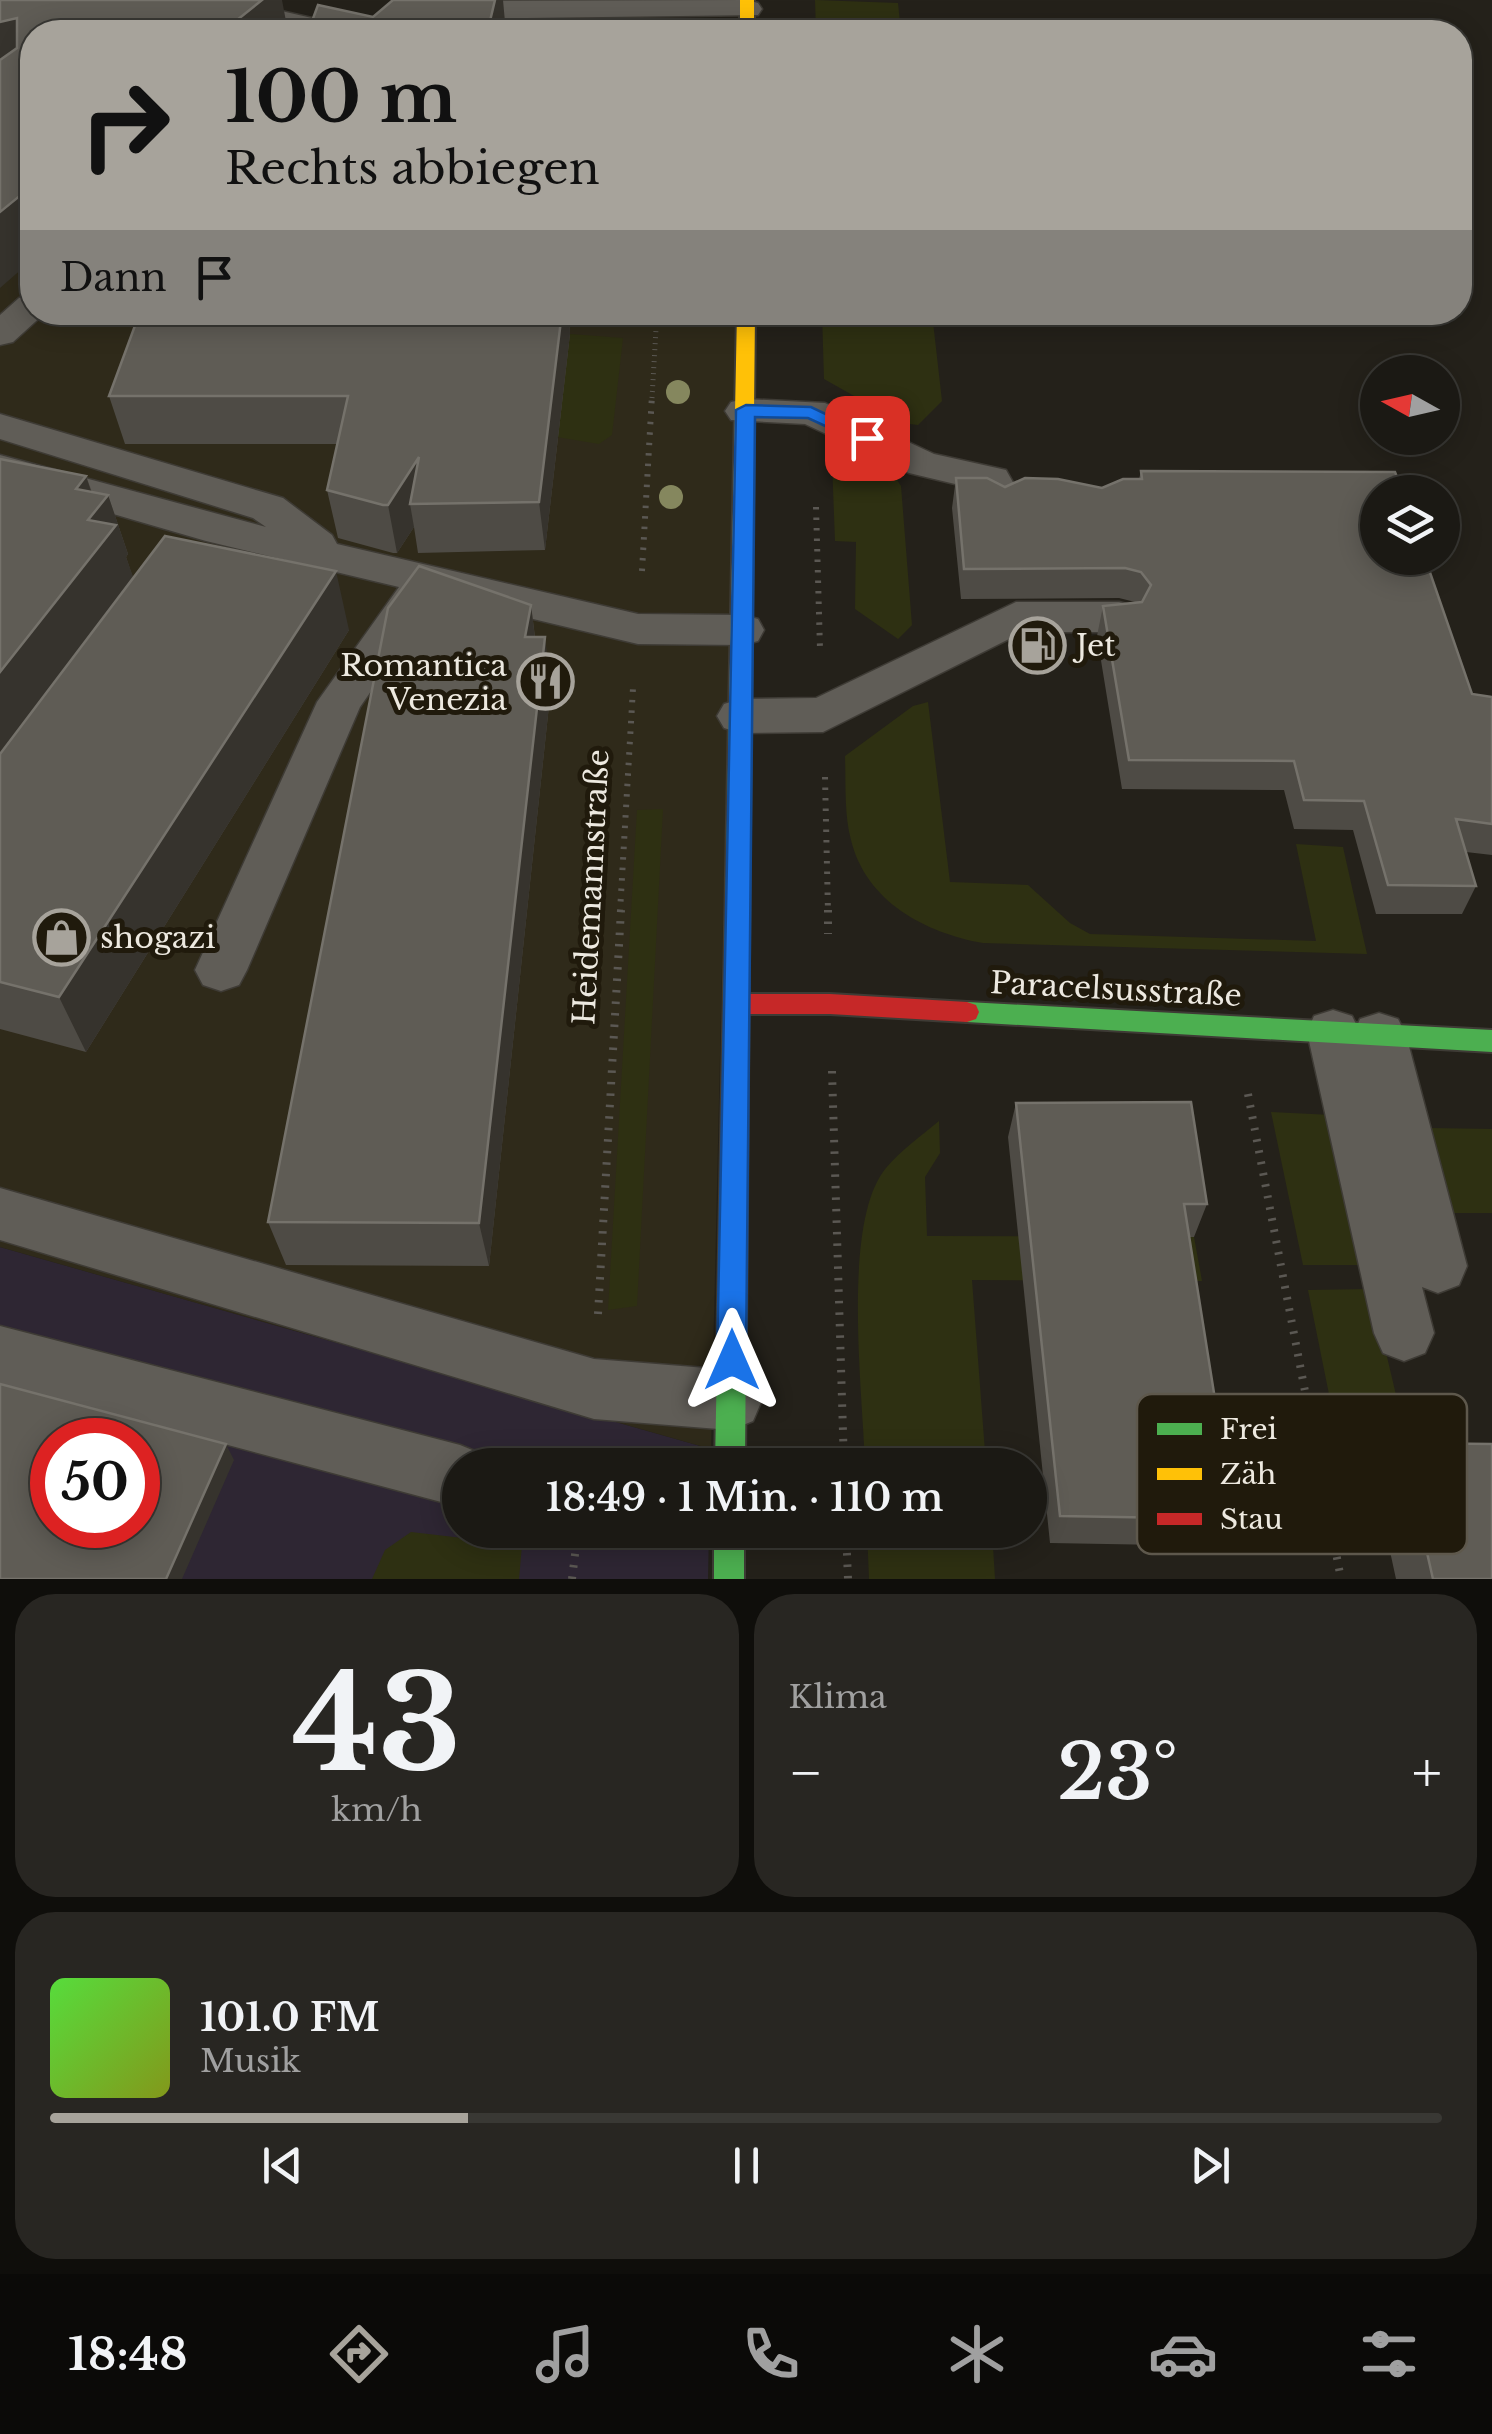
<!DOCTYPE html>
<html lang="de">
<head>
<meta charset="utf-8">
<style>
  :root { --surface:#1b1914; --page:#282622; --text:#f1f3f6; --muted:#a0a0a0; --line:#393834; --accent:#a7a39b }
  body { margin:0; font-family:"Libre Baskerville",serif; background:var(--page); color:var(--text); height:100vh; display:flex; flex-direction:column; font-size:38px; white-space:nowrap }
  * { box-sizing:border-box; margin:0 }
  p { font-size:32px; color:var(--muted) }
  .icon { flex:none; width:55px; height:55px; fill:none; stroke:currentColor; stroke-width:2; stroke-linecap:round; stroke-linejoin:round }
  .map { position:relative; height:1579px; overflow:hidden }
  .panel { display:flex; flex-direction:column; gap:15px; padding:15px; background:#0f0e0b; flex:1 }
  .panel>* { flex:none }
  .guide { position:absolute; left:20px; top:20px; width:1452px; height:305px; border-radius:40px; box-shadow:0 5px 25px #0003,0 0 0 2px var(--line); background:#a7a39b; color:#111; overflow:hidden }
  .needle { width:65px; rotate:278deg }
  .tools { position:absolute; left:1360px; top:355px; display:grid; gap:20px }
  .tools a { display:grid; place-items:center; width:100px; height:100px; border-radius:50%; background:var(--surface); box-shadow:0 5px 25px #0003,0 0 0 2px var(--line); font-size:50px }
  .speed { position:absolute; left:30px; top:1418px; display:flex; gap:20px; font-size:50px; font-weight:700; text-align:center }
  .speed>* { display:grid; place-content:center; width:130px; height:130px; border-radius:50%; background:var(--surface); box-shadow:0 5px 25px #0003,0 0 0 2px var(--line); line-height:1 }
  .speed .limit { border:15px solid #d22; background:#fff; color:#111 }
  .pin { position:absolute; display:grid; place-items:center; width:85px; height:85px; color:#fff; margin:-42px; border-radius:20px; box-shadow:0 5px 15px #0006 }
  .me { position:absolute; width:110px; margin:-55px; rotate:0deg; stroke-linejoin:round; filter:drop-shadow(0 0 8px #0008) }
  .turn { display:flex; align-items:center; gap:35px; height:210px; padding:0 40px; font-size:45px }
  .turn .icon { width:130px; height:130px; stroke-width:2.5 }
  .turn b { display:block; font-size:70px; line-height:85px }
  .then { display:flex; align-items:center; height:95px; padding:0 40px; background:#0003; gap:20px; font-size:38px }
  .big { font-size:75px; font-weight:600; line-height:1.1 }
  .panel .tile { flex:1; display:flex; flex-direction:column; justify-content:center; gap:15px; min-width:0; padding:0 35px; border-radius:40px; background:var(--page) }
  .panel .dial { align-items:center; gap:0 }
  .dial b { font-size:130px; line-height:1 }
  .song { display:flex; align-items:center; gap:30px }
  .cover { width:120px; height:120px; border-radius:15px; background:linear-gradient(135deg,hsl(110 70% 55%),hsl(70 70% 35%)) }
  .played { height:10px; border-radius:5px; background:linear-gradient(90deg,var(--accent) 30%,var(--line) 30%) }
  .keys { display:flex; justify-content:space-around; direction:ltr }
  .heat { display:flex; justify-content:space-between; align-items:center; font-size:55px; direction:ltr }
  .panel .tiles { flex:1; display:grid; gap:15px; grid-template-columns:1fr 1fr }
  .tile:last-child { grid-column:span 2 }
  .trip { position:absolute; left:442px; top:1448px; width:605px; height:100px; border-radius:50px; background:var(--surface); box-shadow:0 5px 25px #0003,0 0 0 2px var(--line); font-weight:600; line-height:100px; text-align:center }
  .dock { display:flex; height:160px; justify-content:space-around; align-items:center; background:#0b0a08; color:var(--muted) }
  .dock .icon { width:70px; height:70px }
  .dock .selected { color:var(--accent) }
  .dock b { font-size:45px; color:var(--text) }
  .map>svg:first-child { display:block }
</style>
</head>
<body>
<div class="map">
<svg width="1492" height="1579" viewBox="0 0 1492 1579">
  <rect width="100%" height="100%" fill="#24211a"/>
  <!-- commercial -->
  <path fill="#2e2633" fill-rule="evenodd" d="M0,1247L711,1449V1465H460V1530H709L708,1579H0ZM52,1440H138V1525H52Z"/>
  <!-- industrial -->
  <path fill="#2f2a1a" d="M0,0H235L376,32H32V312L737,313L711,1449L0,1247Z"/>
  <!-- green -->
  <path fill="#2e3012" d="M815,0L898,3L901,32H816Z
    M822,313H932L942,401L918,425L902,423L824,379Z
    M570,334L623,338L612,435L599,444L557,437Z
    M831,435L891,471L901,486L912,625L898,639L855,609L856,542L835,541Z
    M928,702L950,882L1028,885L1070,923L1090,934L1316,941L1296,844L1343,847L1367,954L983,943C926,933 866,902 851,840C844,814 846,783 845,756L913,706Z
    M663,809L637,1306L608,1310L637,810Z
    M1271,1112L1332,1115L1365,1265H1303Z
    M939,1121L940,1153L925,1177L927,1236L1194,1237L1202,1281L972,1280L986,1465H865C863,1393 841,1222 886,1168C901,1150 921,1136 939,1121Z
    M1429,1128L1492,1129V1213H1452Z
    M1371,1289L1409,1450L1358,1449L1337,1434L1308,1290Z
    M867,1530H992L995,1579H869Z
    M411,1532L522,1545L519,1579H372L385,1550Z"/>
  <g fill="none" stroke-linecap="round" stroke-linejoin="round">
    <defs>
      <path id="lane" d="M177,0H233L347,26L351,32H297L181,6Z
        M747,0L758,3L762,9L758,15L441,19L430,16L426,10L430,4L441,1Z
        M32,295V312H46L13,342L0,345V315L19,298Z
        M745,399L825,403L934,454L1006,470L1023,500L1016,509L1002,513L988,509L976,489L909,473L805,424L731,420L725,411L731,402Z
        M0,414L283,498L332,535L337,544L638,614L742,615L758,619L764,630L758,641L742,645L638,644L437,596L360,707L247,970L239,985L221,991L203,985L195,970L317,702L399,587L206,541L0,481V455L266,527L253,518L0,439Z
        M1016,602H1119L1134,606L1141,617L1134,628L1119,632H1023L823,732L740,733L724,728L717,716L724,704L740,699L816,698Z
        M1333,1010L1352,1016L1357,1026L1360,1019L1379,1013L1398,1019L1406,1035L1467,1266L1459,1285L1438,1293L1422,1287L1434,1333L1425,1353L1404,1361L1383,1353L1374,1333L1307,1032L1314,1016Z
        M0,1188L594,1359L731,1370L753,1379L762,1400L753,1421L731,1430L594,1419L0,1240Z
        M0,1326L460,1445L482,1454L487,1465H460V1507L0,1384Z"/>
      <path id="fast" d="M740,704L751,712L745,1465H715L729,712Z
        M967,1002L1492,1030V1052L967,1022L958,1019L955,1012L958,1005Z
        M714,1530H744V1579H714Z"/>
      <path id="slow" d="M740,0H754V32H740Z
        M737,312H755L751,712L740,720L729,712Z"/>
      <path id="jam" d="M736,994H830L967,1002L976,1005L979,1012L976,1019L967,1022L830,1014H736L727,1011L724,1004L727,997Z"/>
    </defs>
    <!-- lane casing -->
    <use href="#lane" stroke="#3e3b35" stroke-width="3"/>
    <!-- fast casing -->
    <use href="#fast" stroke="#3e3b35" stroke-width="4"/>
    <!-- slow casing -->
    <use href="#slow" stroke="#3e3b35" stroke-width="4"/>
    <!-- jam casing -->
    <use href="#jam" stroke="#3e3b35" stroke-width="4"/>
    <!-- path-far2 -->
    <path stroke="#5b5853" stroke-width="5" stroke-dasharray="1 5" stroke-linecap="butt" d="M652,398L657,312"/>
    <!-- path-far1 -->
    <path stroke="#5b5853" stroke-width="6" stroke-dasharray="2.5 8" stroke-linecap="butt" d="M816,507L820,649
      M642,571L652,395
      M825,777L828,912
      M620,912L633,688"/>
    <!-- path -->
    <path stroke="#5b5853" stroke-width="8" stroke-dasharray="2.5 9" stroke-linecap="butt" d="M828,910V934
      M832,1071L844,1465
      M1248,1094L1341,1579
      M598,1314L621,910
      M846,1530L848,1579
      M572,1579L578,1530"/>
    <!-- lane -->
    <use href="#lane" fill="#605d57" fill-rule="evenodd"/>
    <!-- fast -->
    <use href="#fast" fill="#4caf50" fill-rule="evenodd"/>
    <!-- slow -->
    <use href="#slow" fill="#ffc107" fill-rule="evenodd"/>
    <!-- jam -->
    <use href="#jam" fill="#c62828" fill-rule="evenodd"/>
  </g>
  <!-- trees -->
  <g fill="#85875e">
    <circle cx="678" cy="392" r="12"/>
    <circle cx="671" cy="497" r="12"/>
  </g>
  <!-- wall -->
  <path fill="#4e4b45" d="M373,17L505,22L503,32H308Z
    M140,312H569L570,334L545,550L418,553L414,527L397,553H393L338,538L327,490L337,444H125L109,396Z
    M0,459L86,476L92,492L108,495L128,554L126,557L133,578L349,630L86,1052L0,1029Z
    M1141,471L1472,694L1492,697V855L1466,852L1476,886L1462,914H1376L1353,830L1294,829L1284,790L1122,789L1097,636L1103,606L1135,602L1119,598L961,599L952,508L956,478L1005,487L1102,488L1139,479Z
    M531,605L535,637L551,687L489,1266L286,1265L268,1222Z
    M1016,1103L1207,1204L1194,1237H1189L1234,1519L1219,1546L1050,1543L1008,1137Z
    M1402,1443L1492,1579H1396L1375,1482Z"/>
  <!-- shaded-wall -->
  <path fill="#36332d" d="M262,0H282L288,32H222Z
    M495,0H503L505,22L503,32H492L490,21Z
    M17,18L32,68L0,91V22Z
    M32,186V260L0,288V212Z
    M562,312H569L570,334L545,550L539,502Z
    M419,457L410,504L414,527L397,553L388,505Z
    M86,476L97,509L108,495L128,554L126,557L136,585L0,765V672L76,489Z
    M336,571L349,630L86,1052L59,997Z
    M531,605L537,655L525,637Z
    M545,637L551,687L489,1266L479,1223Z
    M226,1444L234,1460L182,1579H166Z"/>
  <!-- building -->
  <path fill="#5f5c55" stroke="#75726b" stroke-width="2.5" fill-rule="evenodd" d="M0,0H262L222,32H32V186L0,212V60L17,48V18L0,22Z
    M393,0H495L490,21H484L481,32H308L318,5L373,17Z
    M140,312H562L539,502L410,504L419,457L388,505H383L327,490L348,396H109Z
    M0,459L86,476L76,489L108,495L88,520L116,525L0,672Z
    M1141,471L1395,472L1403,492H1378V558H1425L1472,694L1492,697V824L1456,819L1476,886L1388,885L1364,801L1304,800L1294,761L1129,760L1103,606L1142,602L1151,585L1141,572L1125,568L964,569L956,478H987L1005,487L1025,478L1058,479L1102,488L1123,479H1142Z
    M165,536L336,571L59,997L0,982V754Z
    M419,566L531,605L525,637H545L479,1223L268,1222L388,608Z
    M1191,1102L1207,1204H1184L1234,1519L1060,1516L1016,1103Z
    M0,1384L226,1444L166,1579H0ZM52,1440H138V1525H52Z
    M1402,1443L1492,1444V1579H1433Z"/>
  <!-- route -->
  <path fill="#1a73e8" stroke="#114b97" stroke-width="2.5" d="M746,405L811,407L876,438L874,442H860L808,418L755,417L746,1360L742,1370L732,1374L721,1370L717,1360L736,410Z"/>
  <!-- icons -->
  <defs>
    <symbol id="fuel-ring" viewBox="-11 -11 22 22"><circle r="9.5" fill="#201a0c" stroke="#a7a39b" stroke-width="1.5"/><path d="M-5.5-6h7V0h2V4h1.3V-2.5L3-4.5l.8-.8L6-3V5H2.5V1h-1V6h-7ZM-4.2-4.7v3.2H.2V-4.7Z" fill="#a7a39b"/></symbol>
    <symbol id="restaurant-ring" viewBox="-11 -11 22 22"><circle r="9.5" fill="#201a0c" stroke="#a7a39b" stroke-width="1.5"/><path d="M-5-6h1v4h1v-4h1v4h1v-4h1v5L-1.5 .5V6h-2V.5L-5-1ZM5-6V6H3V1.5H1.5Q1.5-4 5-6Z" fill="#a7a39b"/></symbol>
    <symbol id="shop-ring" viewBox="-11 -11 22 22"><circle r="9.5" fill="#201a0c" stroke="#a7a39b" stroke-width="1.5"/><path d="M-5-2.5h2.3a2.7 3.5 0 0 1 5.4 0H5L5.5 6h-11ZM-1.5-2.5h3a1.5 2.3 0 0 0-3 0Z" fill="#a7a39b"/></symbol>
  </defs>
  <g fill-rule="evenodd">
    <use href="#fuel-ring" x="1006" y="614" width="63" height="63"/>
    <use href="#restaurant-ring" x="514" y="650" width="63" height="63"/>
    <use href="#shop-ring" x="30" y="906" width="63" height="63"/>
  </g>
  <g text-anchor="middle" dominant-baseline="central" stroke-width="10" stroke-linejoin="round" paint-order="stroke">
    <!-- poi labels -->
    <g font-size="30" fill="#ede9e0" stroke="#201a0c" text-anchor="start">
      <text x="1076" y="645">Jet</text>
      <text x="507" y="665" text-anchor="end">Romantica<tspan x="507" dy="34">Venezia</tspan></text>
      <text x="100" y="937">shogazi</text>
    </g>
    <!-- street labels -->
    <g font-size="30" fill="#ede9e0" stroke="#201a0c">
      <text transform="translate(591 887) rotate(-87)">Heidemannstraße</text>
      <text transform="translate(1116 989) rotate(3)">Paracelsusstraße</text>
    </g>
  </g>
  <!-- legend -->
  <rect x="1137" y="1394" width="330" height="160" rx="15" fill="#201a0c" stroke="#5e584c" stroke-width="2.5"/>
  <rect x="1157" y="1423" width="45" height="12" fill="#4caf50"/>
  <rect x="1157" y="1468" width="45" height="12" fill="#ffc107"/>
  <rect x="1157" y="1513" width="45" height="12" fill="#c62828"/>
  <g font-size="28" fill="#ede9e0">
    <text x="1220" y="1439">Frei</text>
    <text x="1220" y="1484">Zäh</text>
    <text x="1220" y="1529">Stau</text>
  </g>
</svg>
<div class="tools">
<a><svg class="needle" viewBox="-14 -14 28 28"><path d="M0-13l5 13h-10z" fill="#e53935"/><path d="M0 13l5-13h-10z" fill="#a0a0a0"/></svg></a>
<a><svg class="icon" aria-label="layers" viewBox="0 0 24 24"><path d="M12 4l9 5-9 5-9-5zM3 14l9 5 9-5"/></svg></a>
</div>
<div class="speed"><div class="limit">50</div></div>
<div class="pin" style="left:867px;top:438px;background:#d93025"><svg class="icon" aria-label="arrive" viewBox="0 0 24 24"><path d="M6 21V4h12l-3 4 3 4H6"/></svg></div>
<svg class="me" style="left:732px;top:1360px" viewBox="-20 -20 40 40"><path d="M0-17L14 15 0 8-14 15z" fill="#1a73e8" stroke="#fff" stroke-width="4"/></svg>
<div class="trip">18:49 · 1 Min. · 110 m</div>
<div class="guide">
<div class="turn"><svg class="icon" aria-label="right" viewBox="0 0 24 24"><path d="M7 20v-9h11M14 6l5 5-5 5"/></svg><div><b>100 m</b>Rechts abbiegen</div></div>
<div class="then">Dann<svg class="icon" aria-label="arrive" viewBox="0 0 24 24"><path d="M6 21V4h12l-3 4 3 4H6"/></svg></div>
</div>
</div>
<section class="panel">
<div class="tiles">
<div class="tile dial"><b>43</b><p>km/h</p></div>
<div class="tile"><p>Klima</p>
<div class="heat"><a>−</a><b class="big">23°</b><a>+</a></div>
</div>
<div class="tile">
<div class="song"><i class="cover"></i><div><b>101.0 FM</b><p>Musik</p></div></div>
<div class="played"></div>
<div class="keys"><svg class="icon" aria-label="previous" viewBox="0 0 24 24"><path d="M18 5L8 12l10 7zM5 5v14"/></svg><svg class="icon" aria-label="pause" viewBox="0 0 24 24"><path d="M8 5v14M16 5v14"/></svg><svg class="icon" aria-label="next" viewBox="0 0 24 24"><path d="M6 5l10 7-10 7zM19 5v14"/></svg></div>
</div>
</div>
</section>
<nav class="dock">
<b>18:48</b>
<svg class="icon selected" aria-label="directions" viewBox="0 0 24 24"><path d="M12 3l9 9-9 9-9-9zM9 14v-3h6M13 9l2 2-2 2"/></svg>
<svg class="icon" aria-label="music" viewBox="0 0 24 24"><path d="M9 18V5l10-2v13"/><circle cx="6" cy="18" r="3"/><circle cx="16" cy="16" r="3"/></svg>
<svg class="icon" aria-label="phone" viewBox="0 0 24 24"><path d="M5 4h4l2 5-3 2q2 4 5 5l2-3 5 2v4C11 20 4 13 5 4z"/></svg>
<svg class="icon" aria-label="climate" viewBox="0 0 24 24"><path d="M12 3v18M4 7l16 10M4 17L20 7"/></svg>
<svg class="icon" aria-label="car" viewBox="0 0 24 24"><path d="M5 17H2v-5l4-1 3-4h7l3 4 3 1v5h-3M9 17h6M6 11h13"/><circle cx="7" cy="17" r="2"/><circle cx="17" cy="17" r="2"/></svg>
<svg class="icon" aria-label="filters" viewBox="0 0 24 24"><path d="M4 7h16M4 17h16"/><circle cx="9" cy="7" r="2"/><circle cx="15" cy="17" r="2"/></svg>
</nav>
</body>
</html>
